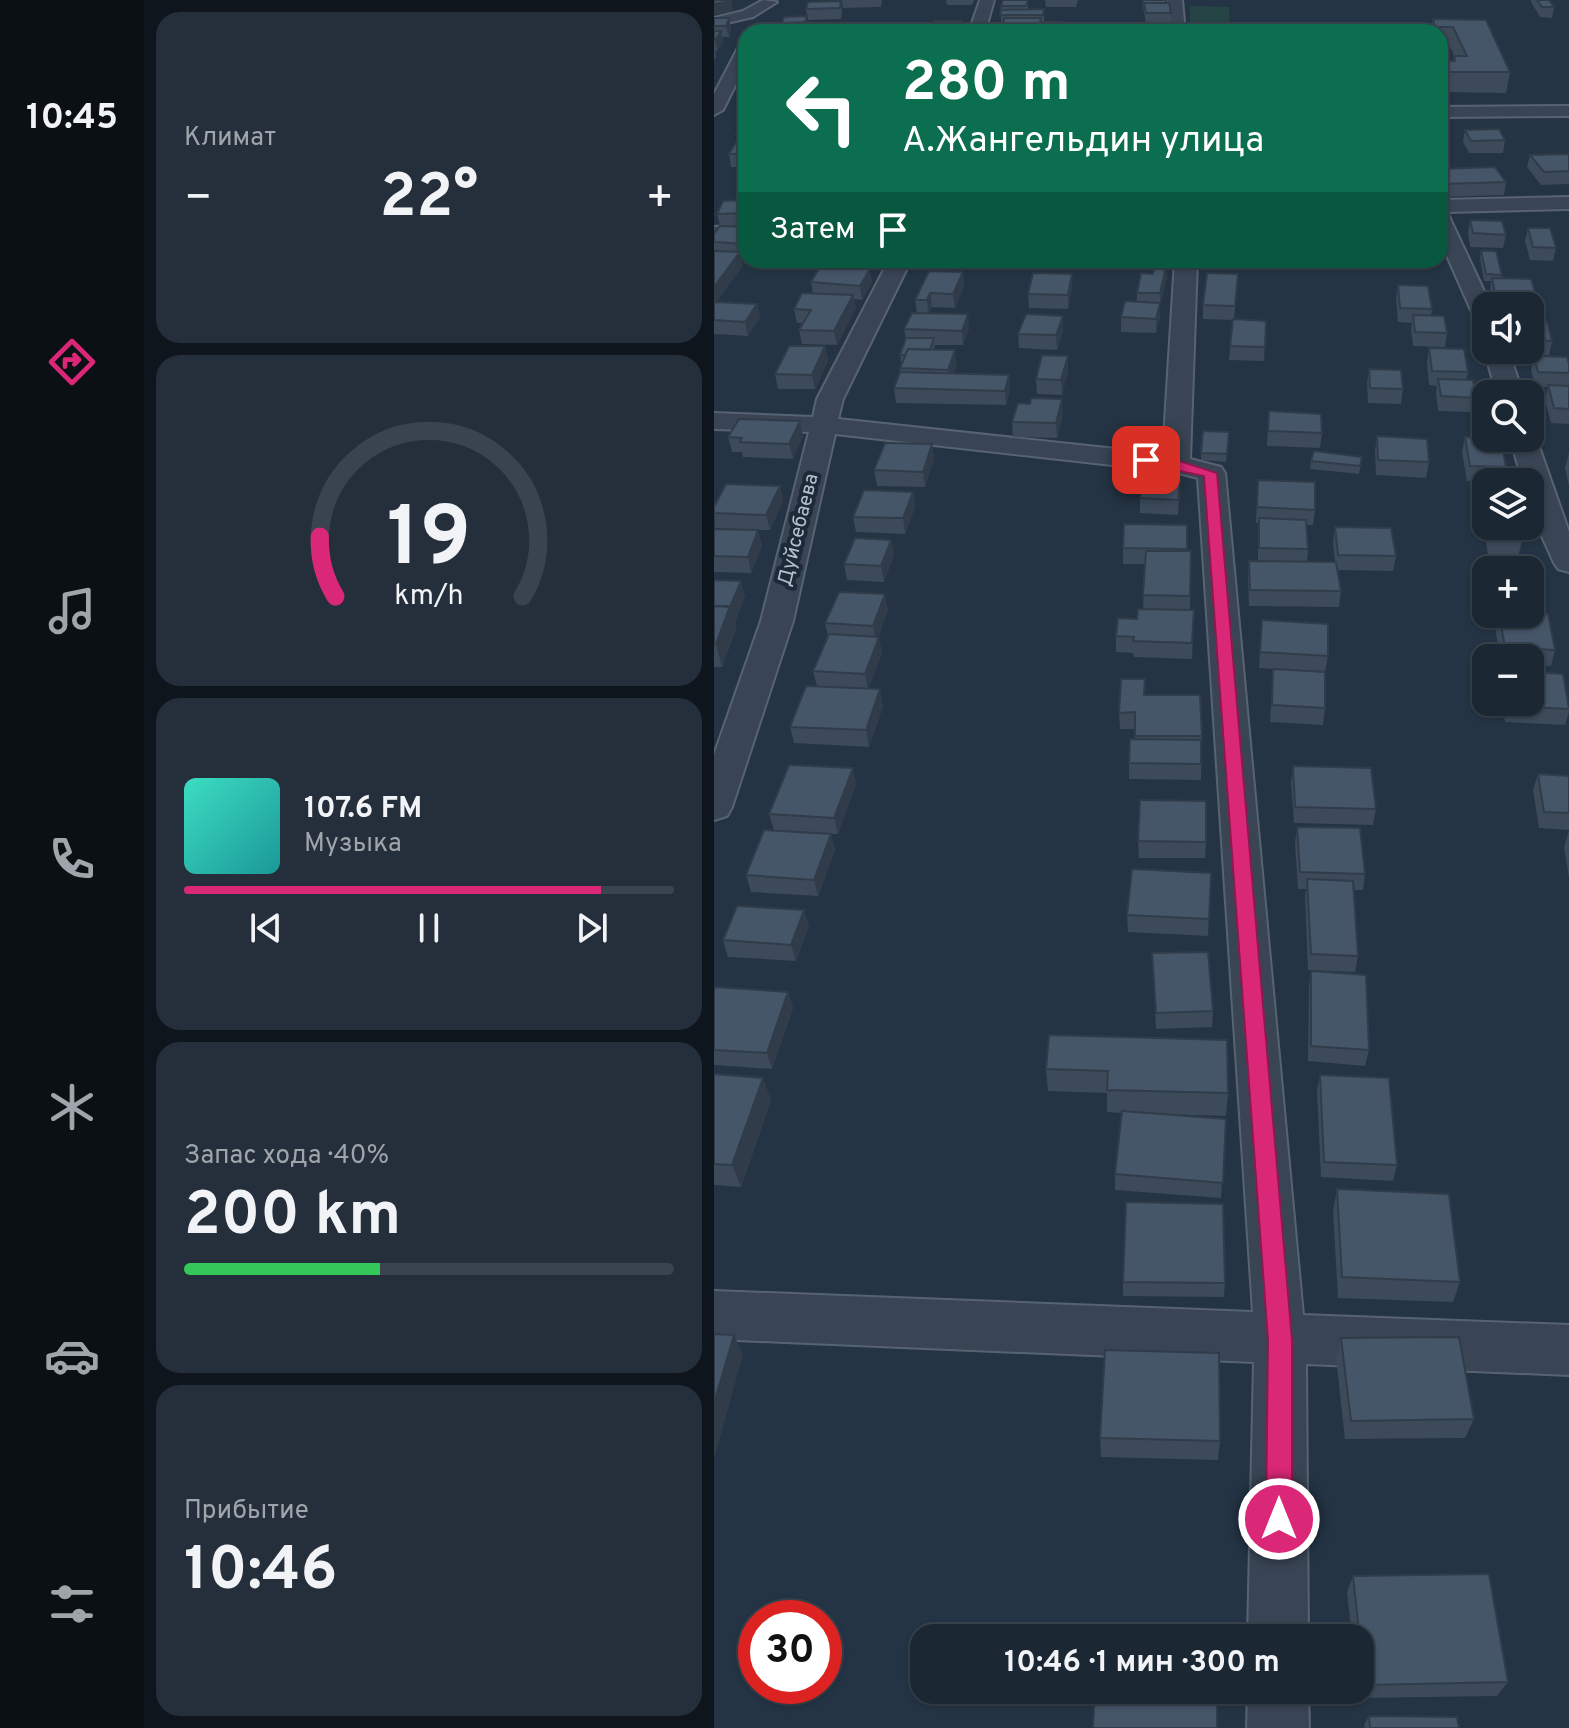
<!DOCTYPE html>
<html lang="ru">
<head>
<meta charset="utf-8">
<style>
  :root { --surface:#1b2733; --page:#242f3b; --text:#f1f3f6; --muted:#a0a5ac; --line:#39444e; --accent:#db2777 }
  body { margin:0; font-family:Overpass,sans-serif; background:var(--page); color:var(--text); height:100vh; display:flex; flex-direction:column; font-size:30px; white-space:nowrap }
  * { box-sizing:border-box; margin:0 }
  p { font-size:26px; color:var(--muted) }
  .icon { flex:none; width:44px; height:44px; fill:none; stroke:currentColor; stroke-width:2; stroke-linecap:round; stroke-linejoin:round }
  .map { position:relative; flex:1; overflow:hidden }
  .drawer { display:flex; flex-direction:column; gap:12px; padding:12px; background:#0f151c; width:570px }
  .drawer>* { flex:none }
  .guide { position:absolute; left:24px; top:24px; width:710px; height:244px; border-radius:24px; box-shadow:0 2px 6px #0004,0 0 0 2px var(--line); background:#0b6e4f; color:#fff; overflow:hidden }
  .buttons { position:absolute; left:758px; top:292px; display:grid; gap:16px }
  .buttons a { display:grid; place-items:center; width:72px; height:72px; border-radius:16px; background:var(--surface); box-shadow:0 2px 6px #0004,0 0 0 2px var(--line); font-size:40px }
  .speed { position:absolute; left:24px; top:1600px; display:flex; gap:16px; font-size:40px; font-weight:700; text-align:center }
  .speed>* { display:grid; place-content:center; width:104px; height:104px; border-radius:50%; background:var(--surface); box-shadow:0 2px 6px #0004,0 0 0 2px var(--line); line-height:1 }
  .speed .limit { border:12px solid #d22; background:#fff; color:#111 }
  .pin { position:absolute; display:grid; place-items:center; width:68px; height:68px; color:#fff; margin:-34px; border-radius:16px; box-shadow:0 4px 12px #0006 }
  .me { position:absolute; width:88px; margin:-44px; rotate:0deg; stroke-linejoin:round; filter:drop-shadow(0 0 6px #0008) }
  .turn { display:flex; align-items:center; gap:28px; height:168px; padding:0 32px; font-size:36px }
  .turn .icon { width:104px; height:104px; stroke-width:2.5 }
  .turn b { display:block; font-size:56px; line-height:68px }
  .then { display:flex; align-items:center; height:76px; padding:0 32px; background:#0003; gap:16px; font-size:30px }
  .big { font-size:60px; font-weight:700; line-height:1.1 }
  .drawer .card { flex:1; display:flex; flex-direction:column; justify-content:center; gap:12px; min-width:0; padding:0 28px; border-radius:24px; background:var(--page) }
  .drawer .dial { align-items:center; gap:0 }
  .dial svg { height:208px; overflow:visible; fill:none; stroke:var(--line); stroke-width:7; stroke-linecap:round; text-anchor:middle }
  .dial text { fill:var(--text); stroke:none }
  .song { display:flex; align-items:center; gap:24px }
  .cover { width:96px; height:96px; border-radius:12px; background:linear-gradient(135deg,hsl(170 70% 55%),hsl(180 70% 35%)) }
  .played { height:8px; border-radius:4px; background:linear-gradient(90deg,var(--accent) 85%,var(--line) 85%) }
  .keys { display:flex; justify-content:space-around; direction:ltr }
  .heat { display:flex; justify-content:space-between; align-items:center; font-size:44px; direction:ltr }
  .charge { height:12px; border-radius:6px; background:linear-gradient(90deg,#34c759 40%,var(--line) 0) }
  .trip { position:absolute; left:196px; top:1624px; width:464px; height:80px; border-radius:24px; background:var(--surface); box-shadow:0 2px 6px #0004,0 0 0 2px var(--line); font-weight:700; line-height:80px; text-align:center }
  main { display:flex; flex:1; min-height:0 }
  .dock { display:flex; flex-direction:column; width:144px; justify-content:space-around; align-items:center; background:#0b1014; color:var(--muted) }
  .dock .icon { width:56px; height:56px }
  .dock .on { color:var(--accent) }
  .dock b { font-size:36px; color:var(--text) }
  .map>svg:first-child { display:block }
</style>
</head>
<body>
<main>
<nav class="dock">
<b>10:45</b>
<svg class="icon on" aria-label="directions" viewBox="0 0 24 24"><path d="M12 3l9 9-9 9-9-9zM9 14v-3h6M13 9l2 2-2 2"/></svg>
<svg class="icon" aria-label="music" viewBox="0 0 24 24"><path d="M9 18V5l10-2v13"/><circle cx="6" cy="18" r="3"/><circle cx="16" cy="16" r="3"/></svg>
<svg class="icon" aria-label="phone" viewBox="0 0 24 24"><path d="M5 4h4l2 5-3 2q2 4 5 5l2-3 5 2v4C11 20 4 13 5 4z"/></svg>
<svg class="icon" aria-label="climate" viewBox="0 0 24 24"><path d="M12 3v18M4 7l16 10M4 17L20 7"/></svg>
<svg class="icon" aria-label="car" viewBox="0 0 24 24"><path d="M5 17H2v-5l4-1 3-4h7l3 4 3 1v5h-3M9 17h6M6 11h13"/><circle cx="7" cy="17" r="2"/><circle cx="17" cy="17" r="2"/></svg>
<svg class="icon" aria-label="filters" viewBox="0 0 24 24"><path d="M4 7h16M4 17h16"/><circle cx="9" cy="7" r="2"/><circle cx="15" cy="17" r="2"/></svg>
</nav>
<section class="drawer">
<div class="card"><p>Климат</p>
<div class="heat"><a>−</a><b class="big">22°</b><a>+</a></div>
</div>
<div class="card dial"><svg viewBox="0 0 100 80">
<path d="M14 69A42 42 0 1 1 86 69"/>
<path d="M14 69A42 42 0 0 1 8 46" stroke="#db2777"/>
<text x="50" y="56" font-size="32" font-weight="700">19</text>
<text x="50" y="72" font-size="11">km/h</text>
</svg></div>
<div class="card">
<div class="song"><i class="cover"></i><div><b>107.6 FM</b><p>Музыка</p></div></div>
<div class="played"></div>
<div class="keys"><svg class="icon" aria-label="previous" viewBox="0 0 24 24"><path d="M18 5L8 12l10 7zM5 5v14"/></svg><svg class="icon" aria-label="pause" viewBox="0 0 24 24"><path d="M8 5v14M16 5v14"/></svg><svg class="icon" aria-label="next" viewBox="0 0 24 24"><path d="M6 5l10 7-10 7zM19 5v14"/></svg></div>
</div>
<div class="card"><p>Запас хода · 40%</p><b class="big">200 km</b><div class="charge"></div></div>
<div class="card"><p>Прибытие</p><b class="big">10:46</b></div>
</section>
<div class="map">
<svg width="855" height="1728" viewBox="0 0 855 1728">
  <rect width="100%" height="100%" fill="#243444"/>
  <!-- green -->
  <path fill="#264445" d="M476,6L515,7L516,29L476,28Z"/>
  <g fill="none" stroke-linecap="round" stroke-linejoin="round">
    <defs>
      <path id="minor" d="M49,0L63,2L39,17L0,26V18L29,11Z
        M266,0H280L271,32H255Z
        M454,0H468L471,32H455Z
        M32,43V64L9,110L0,115V94L24,48Z
        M855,106V116L726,117V107Z
        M855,197V209L733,212L777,306H772V328L764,326L726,240V200Z
        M32,225V237L0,239V227Z
        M175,260H197L129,399L124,419L449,454L461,260H483L476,459L507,467L511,473L589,1315L855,1325V1375L592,1364L594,1638H534L540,1362L0,1339V1291L539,1312L484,478L461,472L121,434L79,621L18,807L13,816L0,820V755L47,621L95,432L0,429V413L99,417L103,399Z
        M772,347V350H794L809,394H783L770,350Z
        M816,432L822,438L855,532V572L844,569L840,563L818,514L816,482H809L796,438H816Z
        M534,1690H594L595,1728H533Z"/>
    </defs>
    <!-- minor casing -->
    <use href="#minor" stroke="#576371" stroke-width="4"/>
    <!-- minor -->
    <use href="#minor" fill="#394554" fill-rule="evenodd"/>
  </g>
  <!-- wall -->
  <path fill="#3c4a5a" d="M128,0H168L167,7L129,8Z
    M232,0H260L258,5H233Z
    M314,0V9H330V22H348L349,32H289V26H287V6Z
    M331,0H364L362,7H332Z
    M428,0L457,13V24H432Z
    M817,0H835L840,7L838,18L826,17L817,2Z
    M127,1L128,11L127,19L94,20L92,9Z
    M0,18H15L17,28L15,37H8L9,42L3,51H1L2,57L0,60Z
    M719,19L772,20L796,72L792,93L726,92V60L739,61L740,56L736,47H726V32H717Z
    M247,21L248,32H219V31Z
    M32,121V167H17L15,154L23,140L22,135Z
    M751,130L791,140L789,153H755L749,142Z
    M855,154V184L827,185L813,167L816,155Z
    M726,169L792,182L790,195L726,197Z
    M32,170V195H28L25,182Z
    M32,200V226L17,227H32V257H27L29,265L2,302L43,304L46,318L34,336L0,334V234L6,226L3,214Z
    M756,220L792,235L789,248L756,247L754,233Z
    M814,228L842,248L839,261L816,260L811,241Z
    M767,251L788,275L787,278L823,299L820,313H816V306H779L776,291L777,281H770L766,258Z
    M111,260H169L167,266L112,265Z
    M322,260H373L372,262Z
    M496,260H517L516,263H496Z
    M453,263V276L446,307V317L442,333L407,332V317L423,302V293L439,274Z
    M215,271L250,286L241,308L218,307L215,313L255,328L249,345H221L219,350L243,365L240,373L295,375L296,389L292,405L182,403L180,388L186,372V368L188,362H187L186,355L192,340L190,329L203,313L201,300Z
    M524,274L520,320L552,321L550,361L515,360L519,320L489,319V305Z
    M97,282L158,283L148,300L140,299L142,308L123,345L88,344L85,330L89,323H83L80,309L99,294Z
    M684,285L718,309L717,316L733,333L731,347L699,346L697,329L698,323L684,322L682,299Z
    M358,287L354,309L315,308L314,294Z
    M349,316V330L343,350L305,348L304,334Z
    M816,321L838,341L835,355L798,354L797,350H816Z
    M111,346L114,361L101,389H64L61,374Z
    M715,348L754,372L752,380L762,398L759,412L724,411L722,393L723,386L715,385L713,362Z
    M354,356V371L348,395L323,394L322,379Z
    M820,356L855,364V424L837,423L831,400L834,387L821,386L817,370Z
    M655,369L689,389L687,404L654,403L653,383Z
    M316,404L349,414L343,438L299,437L298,422Z
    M555,411L608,433L606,448L553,446Z
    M515,432L512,462L487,460V453Z
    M89,436L79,459L29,457L28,452H18L14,437Z
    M663,436L715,462L712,478L662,475L661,451Z
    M751,437L792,467L789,482L753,481L748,452Z
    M218,444L220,459L211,487L163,486L160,470Z
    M855,453V486L851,468Z
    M648,457L645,474L596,469L597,461Z
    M467,478L464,515L426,513V498Z
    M544,480L601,510L599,525H592L594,549L593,562H621L619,543L621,527L682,556L679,571L624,570L627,591L625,607L535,606L534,577L535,561H544V523H542Z
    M66,486L69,501L56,530H44L48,546L37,573L0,572V529L42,530L1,528L0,507Z
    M199,492L201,507L191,534L142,532L139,517Z
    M772,514V526H805L808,541L804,557L774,555L770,525Z
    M177,540L180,555L170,582L133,580L130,564Z
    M409,548L473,549V551H477L476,610H480L478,659L420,657L419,653L402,652V636L423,619L429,609L431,564H409Z
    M816,572L830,599L826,614L841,650L837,666L816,665V658H786L781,627L784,614H816Z
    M0,580L31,596L21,622L22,629L8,667H0Z
    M174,610L164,637L168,653L154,689L169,706L155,747L80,743L76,727L103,686L99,671L114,637L111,623Z
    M548,620L614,656L611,672V708L609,725L556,722L559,669L545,668Z
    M431,695L488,736L487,780L415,779V763L421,739V729H406L405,713Z
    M788,702H816L855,709V712L851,725L791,722Z
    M579,766L662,809L659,825L580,823L577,783Z
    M824,774L855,776V830L825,828L819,790Z
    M142,784L124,834H117L121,850L104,896L37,892L32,875L60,830L55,814Z
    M583,827L651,874L649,890H639L644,956L641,972L594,970L591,896L592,889H584L581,843Z
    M855,831V877L850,847Z
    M424,841L492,842L491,858H425Z
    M497,873L494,936L414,932L413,915Z
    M95,926L82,961L14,957L9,940Z
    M438,953L499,1011L498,1027L442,1029Z
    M597,971L655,1050L651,1066L594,1061L595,987Z
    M0,990L74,992L79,1008L58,1069L0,1065Z
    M335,1035L514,1093L512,1116L446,1114L512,1119L507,1198L401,1190V1174L408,1113L393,1112V1093L334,1091L332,1069Z
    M0,1074L57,1100L27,1187L0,1185Z
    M606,1075L683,1165L679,1181L607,1177L603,1090Z
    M623,1189L746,1282L739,1302L624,1298L619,1211Z
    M409,1282L511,1283L510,1297L409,1296Z
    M627,1338L760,1419L751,1438L631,1439L622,1358Z
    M386,1438L506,1441L504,1460L387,1457Z
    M639,1576L794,1682L783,1696L645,1698L644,1690H646V1638H638L633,1592Z
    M655,1716L745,1728H651L650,1725Z"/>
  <!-- shaded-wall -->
  <path fill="#313c4a" d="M17,1L19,11L0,15V4Z
    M15,18L17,28L15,37L12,26Z
    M7,31L9,42L3,51L1,40Z
    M26,252L29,265L0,305V287Z
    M453,263V276L446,307V293Z
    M156,269L158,283L148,300L146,286Z
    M249,272L250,286L241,308L239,294Z
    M358,274V287L354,309V295Z
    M216,293L218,307L214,314L213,300Z
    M139,295L142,308L123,345L120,331Z
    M446,303V317L442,333V319Z
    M43,304L46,318L34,336L31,322Z
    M254,314L255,328L249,345L248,331Z
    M349,316V330L343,350L342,335Z
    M111,346L114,361L101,389L98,375Z
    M241,350L243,365L236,385L234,370Z
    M354,356V371L348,395L347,380Z
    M295,375L296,389L292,405L291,391Z
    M348,399L349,414L343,438L342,423Z
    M86,421L89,436L79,459L75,444Z
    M218,444L220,459L211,487L209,472Z
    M467,478V493L464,515V500Z
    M66,486L69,501L56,530L52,515Z
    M199,492L201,507L191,534L189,518Z
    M44,530L48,546L37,573L34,557Z
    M177,540L180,555L170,582L167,566Z
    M27,581L31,596L21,622L22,629L8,667L2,644Z
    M171,594L174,610L162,642L159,626Z
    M165,637L168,653L154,690L151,674Z
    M166,689L169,706L155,747L152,730Z
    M139,768L142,784L124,834L120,818Z
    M117,834L121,850L104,896L100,880Z
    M90,910L95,926L82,961L77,945Z
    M74,992L79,1008L58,1069L53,1053Z
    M49,1078L57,1100L27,1187L18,1165Z
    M20,1335L29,1355L0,1459V1403Z"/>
  <!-- building -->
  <path fill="#465669" stroke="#313c4a" stroke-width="2" d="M0,0H16L17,1L0,4Z
    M289,0H314L312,6H287Z
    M429,0H452L453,3H430V5Z
    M823,0H835L840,7H828Z
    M127,1L126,8L92,9L94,2Z
    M430,3H455L457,13H432Z
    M330,9L329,15H286L287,10Z
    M93,16L91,22L68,23L70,17Z
    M0,18H15L12,26H0Z
    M290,18H327L326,22H348V26H289Z
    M719,19L772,20L796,72H726V60L741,61L740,56H753L739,27H721Z
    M221,21H247L245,30L219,31Z
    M94,22L91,32H64L67,23Z
    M419,25H443L444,32H420Z
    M0,31H7L1,40H0Z
    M27,121H32V135H22Z
    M785,129L791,140L757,141L751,130Z
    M24,139H32V154H15Z
    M855,154V171L830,172L816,155Z
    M781,167L792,182L727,184L726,183V169Z
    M32,170V182H25Z
    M32,200V213L3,214L9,201Z
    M756,220L788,221L792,235L759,233Z
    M6,226L32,227V244L0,242V234Z
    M814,228H836L842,248L819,247Z
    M0,251L26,252L0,287Z
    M767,251H782L788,275L772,274Z
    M441,262L453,263L446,293H423L427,273L439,274Z
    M106,267L156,269L146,286L97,282Z
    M215,271L249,272L239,294L216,293L213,300H201Z
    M319,273L358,274L354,295L314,294Z
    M493,273L524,274L521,306L489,305Z
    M778,278L817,279L823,299L782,298Z
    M684,285L714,286L718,309L686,308Z
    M88,293L139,295L120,331L85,330L97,310L80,309Z
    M411,301L446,303L442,319L407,317Z
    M0,302L43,304L31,322L0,320Z
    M198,313L254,314L248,331L190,329Z
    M312,314L349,316L342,335L304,334Z
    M699,315L730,316L733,333L701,332Z
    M519,319L552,321L551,347L516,346Z
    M816,321L833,322L838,341L816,340Z
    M192,338H220L216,350L194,349L191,355H186Z
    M75,346H111L98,375L61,374Z
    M715,348L750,349L754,372L718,371Z
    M194,349L241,350L234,370L186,368Z
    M328,355L354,356L347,380L322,379Z
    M820,356L853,357L855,364V373L824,372Z
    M655,369L687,370L689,389L656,388Z
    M186,372L295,375L291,391L180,388Z
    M724,379L759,380L762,398L727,396Z
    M834,385L855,386V409L840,408Z
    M317,398L348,399L342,423L298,422L304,403L316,404Z
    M555,411L607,414L608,433L554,431Z
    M25,419L86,421L75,444L26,442L28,438L14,437Z
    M489,431L515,432L513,454L487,453Z
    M663,436L713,439L715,462L664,460Z
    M751,437L787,439L792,467L756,466Z
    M171,443L218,444L209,472L160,470Z
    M600,451L648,457L646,466L597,461Z
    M430,476L467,478L464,500L426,498Z
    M544,480L601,482V510L543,507Z
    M12,484L66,486L52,515L0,513V507Z
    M150,490L199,492L189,518L139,517Z
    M545,518L592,520L594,549L545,548Z
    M410,524L473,525V549L409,548Z
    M776,526H805L808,541L778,539Z
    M621,527L677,528L682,556L624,555Z
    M0,529L44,530L34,557L0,556Z
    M141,538L177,540L167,566L130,564Z
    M432,551H477L476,596L429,595Z
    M535,561L622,562L627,591L536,590Z
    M816,572H825L830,599L816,598Z
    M0,580L27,581L16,607L0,606Z
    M125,592L171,594L159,626L111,623Z
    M0,606H16L2,644H0Z
    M424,609L480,610L478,643L419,641L420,637L402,636L404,618L423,619Z
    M816,613L834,614L841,650L791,647L785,614Z
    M548,620L614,624V656L546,652Z
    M115,634L165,637L151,674L99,671Z
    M559,669L611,672V708L558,705Z
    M816,672L849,674L855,709L795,706V702H816Z
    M407,679H431L430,695H486L488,736H421V712L405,713Z
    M92,686L166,689L152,730L76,727Z
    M416,739L487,740V764L415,763Z
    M75,765L139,768L120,818L55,814Z
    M579,766L657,768L662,809L581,807Z
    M824,774L855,776V813L830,812Z
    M426,800L492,801V842L424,841Z
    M583,827L646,828L651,874L586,872Z
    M50,830L117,834L100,880L32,875Z
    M418,869L497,873L495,919L413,915Z
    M593,879L639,881L644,956L597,954Z
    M23,906L90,910L77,945L9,940Z
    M494,952L499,1011L442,1013L438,953Z
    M597,971L652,975L655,1050L597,1046Z
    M1,987L74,992L53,1053L0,1050V990Z
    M335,1035L513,1040L514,1093L393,1090L394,1071L332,1069Z
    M0,1074L49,1078L18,1165L0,1164Z
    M606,1075L675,1078L683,1165L610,1162Z
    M408,1111L512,1119L509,1183L401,1174Z
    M623,1189L735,1194L746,1282L628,1277Z
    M412,1202L509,1204L511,1283L409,1282Z
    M0,1334L20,1335L0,1403Z
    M745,1337L760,1419L637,1421L627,1338Z
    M391,1350L505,1353L506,1441L386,1438Z
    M775,1574L794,1682L651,1685L639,1576Z
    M381,1690H503V1728H379Z
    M655,1716L743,1717L745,1728H656Z"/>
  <!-- route -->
  <path fill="#db2777" stroke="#8e194d" stroke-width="2" d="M432,457L462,460L503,473L578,1340V1519L574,1528L565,1532L556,1528L552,1519L554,1340L490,476L428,463L426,460Z"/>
  <g text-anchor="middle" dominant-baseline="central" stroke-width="8" stroke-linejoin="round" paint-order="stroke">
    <!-- far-street labels -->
    <g font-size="20" fill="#b6c0cd" stroke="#1d2a39">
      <text transform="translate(85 530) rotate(-76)">Дуйсебаева</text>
    </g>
  </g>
</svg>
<div class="buttons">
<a><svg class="icon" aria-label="sound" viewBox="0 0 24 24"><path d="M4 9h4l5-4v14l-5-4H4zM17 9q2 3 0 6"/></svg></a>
<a><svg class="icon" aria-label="search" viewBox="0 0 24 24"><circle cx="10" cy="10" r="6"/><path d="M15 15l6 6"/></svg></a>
<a><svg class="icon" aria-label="layers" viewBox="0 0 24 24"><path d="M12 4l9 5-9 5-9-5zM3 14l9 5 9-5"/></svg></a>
<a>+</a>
<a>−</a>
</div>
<div class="speed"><div class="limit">30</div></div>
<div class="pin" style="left:432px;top:460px;background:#d93025"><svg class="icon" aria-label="arrive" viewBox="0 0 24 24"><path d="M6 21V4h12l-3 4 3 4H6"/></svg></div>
<svg class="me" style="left:565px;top:1519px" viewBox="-20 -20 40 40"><circle r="17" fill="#db2777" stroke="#fff" stroke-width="3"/><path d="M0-11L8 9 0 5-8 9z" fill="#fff"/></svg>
<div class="trip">10:46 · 1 мин · 300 m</div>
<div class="guide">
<div class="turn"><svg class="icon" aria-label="left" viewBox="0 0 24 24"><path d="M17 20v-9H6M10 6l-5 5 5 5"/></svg><div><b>280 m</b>А.Жангельдин улица</div></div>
<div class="then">Затем<svg class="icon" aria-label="arrive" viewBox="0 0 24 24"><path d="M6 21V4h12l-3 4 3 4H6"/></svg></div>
</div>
</div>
</main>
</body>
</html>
